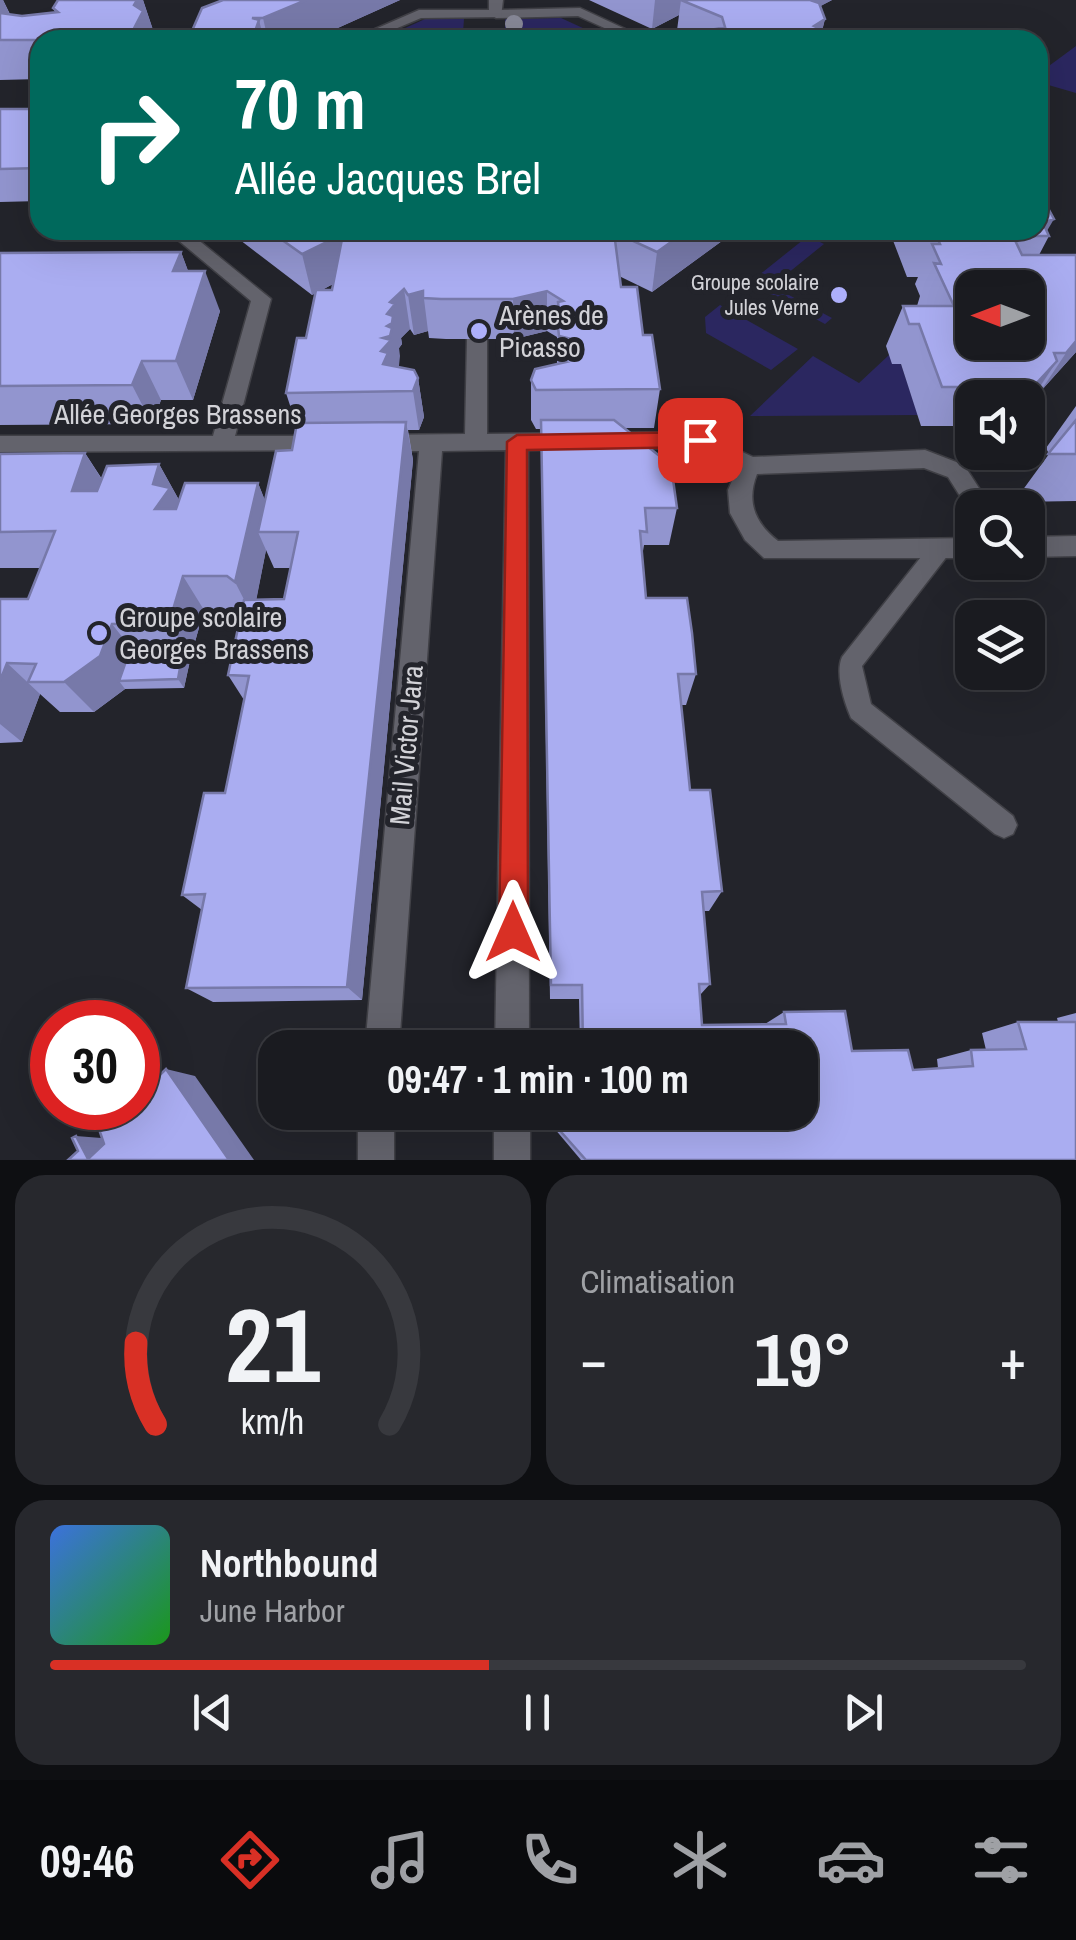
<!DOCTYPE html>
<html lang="fr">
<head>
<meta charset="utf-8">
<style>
  :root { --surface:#1a1b20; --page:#27282d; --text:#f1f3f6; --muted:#9fa1a5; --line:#38393e; --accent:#d93025 }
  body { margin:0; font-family:"Archivo Narrow",sans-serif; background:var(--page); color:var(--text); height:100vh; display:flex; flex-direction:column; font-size:38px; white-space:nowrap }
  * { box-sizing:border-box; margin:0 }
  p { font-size:32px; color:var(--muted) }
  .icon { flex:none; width:55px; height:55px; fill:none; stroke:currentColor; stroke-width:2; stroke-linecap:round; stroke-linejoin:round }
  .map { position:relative; height:1160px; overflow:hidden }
  .panel { display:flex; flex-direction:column; gap:15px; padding:15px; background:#0e0f12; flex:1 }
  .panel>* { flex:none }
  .hud { position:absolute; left:30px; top:30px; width:1018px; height:210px; border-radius:30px; box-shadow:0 10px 40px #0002,0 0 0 2px var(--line); background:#00695c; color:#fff; overflow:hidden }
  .needle { width:65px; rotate:270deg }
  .controls { position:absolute; left:955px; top:270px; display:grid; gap:20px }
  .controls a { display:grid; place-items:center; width:90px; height:90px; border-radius:20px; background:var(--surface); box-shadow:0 10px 40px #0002,0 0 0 2px var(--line); font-size:50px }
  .speed { position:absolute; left:30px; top:1000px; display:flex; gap:20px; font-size:50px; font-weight:700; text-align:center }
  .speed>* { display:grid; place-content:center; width:130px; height:130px; border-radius:50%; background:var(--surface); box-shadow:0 10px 40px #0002,0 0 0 2px var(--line); line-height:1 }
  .speed .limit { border:15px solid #d22; background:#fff; color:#111 }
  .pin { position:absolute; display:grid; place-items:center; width:85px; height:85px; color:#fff; margin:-42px; border-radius:20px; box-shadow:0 5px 15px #0006 }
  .me { position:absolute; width:110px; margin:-55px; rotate:0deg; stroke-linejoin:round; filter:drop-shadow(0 0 8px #0008) }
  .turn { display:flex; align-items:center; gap:35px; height:210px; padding:0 40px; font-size:45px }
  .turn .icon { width:130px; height:130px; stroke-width:2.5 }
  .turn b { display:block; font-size:70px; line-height:85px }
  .big { font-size:75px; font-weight:700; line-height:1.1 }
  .panel .tile { flex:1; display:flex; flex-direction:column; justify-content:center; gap:15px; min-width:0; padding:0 35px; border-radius:30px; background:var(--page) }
  .panel .dial { align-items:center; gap:0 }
  .dial svg { height:260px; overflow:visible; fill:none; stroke:var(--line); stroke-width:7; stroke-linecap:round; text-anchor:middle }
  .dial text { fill:var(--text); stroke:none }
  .song { display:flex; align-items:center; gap:30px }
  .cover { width:120px; height:120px; border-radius:15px; background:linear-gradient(135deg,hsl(220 70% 55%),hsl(120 70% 35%)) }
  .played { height:10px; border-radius:5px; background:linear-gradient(90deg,var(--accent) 45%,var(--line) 45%) }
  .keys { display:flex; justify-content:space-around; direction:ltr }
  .heat { display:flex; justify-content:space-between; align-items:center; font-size:55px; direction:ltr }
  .panel .tiles { flex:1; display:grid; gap:15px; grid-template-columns:1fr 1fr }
  .tile:last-child { grid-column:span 2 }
  .trip { position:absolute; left:258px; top:1030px; width:560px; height:100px; border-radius:30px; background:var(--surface); box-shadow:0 10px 40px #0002,0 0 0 2px var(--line); font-weight:700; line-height:100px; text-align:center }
  .tab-bar { display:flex; height:160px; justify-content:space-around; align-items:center; background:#0a0b0d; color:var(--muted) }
  .tab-bar .icon { width:70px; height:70px }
  .tab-bar .on { color:var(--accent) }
  .tab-bar b { font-size:45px; color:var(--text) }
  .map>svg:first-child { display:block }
</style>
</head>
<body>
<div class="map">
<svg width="1076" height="1160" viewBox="0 0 1076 1160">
  <rect width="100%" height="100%" fill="#23242b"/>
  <!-- green -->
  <path fill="#2b2760" d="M561,18L609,40L520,38L519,32H505V19Z
    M425,19H464L463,33L379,40Z
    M1076,46V93L1038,82V74Z
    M808,236L824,244L772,286L832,318L825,324L749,283Z
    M720,305L798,349L771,370L706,333L705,317Z
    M889,355L901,364L918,415L750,416L813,356L859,383Z"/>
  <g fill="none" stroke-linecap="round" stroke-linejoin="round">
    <defs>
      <path id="lane" d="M580,8L649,40H631L578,16L496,18L490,14L496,10Z
        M940,540L948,543L951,549L948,555L862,666L871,704L1013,816L1017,825L1013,834L1004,838L995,834L851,718C844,702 835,673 842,657L932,543Z"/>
      <path id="street" d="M489,0H503L501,17L421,18L369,40H350L419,10H489Z
        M166,230H186L271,299L235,436H327L335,438L338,444L335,450L0,452V436H213L251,301Z
        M477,332L487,339V434L700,432L753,457L925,450L964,465L992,508H972V515L948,477L924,468L757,474C746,502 755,523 778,541L972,538V558H764L745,540L730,513L728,490L737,469L697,448L528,450L529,1048H495L506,450L442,451L399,1048H365L419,451H377L366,443L377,435L465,434L467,339Z
        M1076,536V556L1028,557V537Z
        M358,1112H394V1160H358Z
        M494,1112H530V1160H494Z"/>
    </defs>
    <!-- lane casing -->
    <use href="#lane" stroke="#404046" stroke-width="3"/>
    <!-- street casing -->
    <use href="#street" stroke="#404046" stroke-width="3"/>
    <!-- lane -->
    <use href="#lane" fill="#63636c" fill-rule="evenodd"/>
    <!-- street -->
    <use href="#street" fill="#63636c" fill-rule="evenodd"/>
  </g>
  <!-- trees -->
  <circle fill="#878897" cx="514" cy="24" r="9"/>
  <!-- wall -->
  <path fill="#9295cf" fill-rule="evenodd" d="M0,0H3L10,14L22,16L55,12L53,8L58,0H143L154,33L152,36L153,40H40V79L0,80Z
    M223,0H400L311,40H188Z
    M589,0H832L820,6L825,19L822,30L834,40H680L676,38L679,15L652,29Z
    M0,109H40V201L0,202Z
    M227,230H737L652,292L619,276L621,287L643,335L660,389L654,428H624L677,508L669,545H644L642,557L646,598L696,674L686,705H681L690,790L722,891L709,911H703L710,984L700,995L702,1025L765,1024L784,1012L852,1051L913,1070L938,1068L937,1059L971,1050H986L982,1033L1018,1022H1058L1057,1018L1076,1013V1160H581L554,1128L555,1125L800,1048H580L579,999H550L541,429H536L531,420V380L557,364V337L547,331L514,339H446L429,338L428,331L414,335L410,329L401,338L402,344L399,348V367L418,378L424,417L419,430H408L413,460L362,1000L213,1002L186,988L202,910L182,895L225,793L244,700L228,675L242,610H204L191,656L184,688L125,689L94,712H60L40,694L22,742L0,743V599H28L40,568H0V454L85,453L102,479L159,464L179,500L258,483L265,501L292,450L296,424L286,393L306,338L316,293L312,295ZM333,284L332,290H322ZM266,550L274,568H291L284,599L256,600Z
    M889,230L1047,231L1049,236L1039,255H1076V352L1040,392H1036L1031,400L1028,398H972V447L965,426H921L901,364H892L886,346L903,306H917L920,296L915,284L918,277H907Z
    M181,252L188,271L220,311L193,400H161L152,424L0,425V253Z
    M1076,406V501L1014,502L1049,454L1046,448Z
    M974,452H984L977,460Z"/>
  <!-- shaded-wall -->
  <path fill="#7779a9" d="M0,0H3L18,32L0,37Z
    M137,0H143L154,33L152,36L153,40H132L130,36L134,5Z
    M306,0H400L311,40H268L263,18Z
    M655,0H681L679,15L652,29Z
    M799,0H832L808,13Z
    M825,19L820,40L814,26Z
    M259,20L264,40H252Z
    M117,32L120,40H107Z
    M1054,219L1044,236L1043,223Z
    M688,230H737L652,292L657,252Z
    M343,234L352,274L312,295L302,254Z
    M181,252L196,292L173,271Z
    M205,271L220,311L193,400L176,361Z
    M404,289L410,329L401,338L402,344L399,348L400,356L398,375L383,363L381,351L390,302Z
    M423,291L428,331L414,335L408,295Z
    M547,291V331L514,339L513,299Z
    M1076,341V352L1040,392L1066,353Z
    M142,361L161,400L152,424L132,385Z
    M1057,361L1031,400L1028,404V398H1026L1032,388Z
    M418,378L424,417L419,430L413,391Z
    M406,422L413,460L362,1000L347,987Z
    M85,453L109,491H72Z
    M159,464L180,502L190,525L155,509L153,484Z
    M258,483L273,520L258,532L266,550L253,617L235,582Z
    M183,576L204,610L191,656L184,688L178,679L184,646L169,623Z
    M112,624L138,657L119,681L125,689L94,712L64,682Z
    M7,663L40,694L22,742L0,724V681Z
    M166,1069L195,1076L254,1160H229Z
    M76,1136L114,1139L88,1159Z"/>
  <!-- building -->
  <path fill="#aaadf1" stroke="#7779a9" stroke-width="2.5" fill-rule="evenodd" d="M58,0H137L134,5L143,11L130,36L117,32L107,40H0V13L22,16L58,12L53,8Z
    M223,0H306L263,18H252L259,20L252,40H188L202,8Z
    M681,0H810L819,3L825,19L814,26L830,33L834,40H777L775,36H743L737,40L713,39L715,29L725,27L722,17Z
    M0,109H40V168L0,169Z
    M1038,199H1043L1054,219L1043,223L1049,236H1013L1022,255H1076V341L1066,353H1054L1057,361L1032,388H1020L1024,396L1023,398H991L987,387H942L919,324H909L903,306H954L934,263L941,264L932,244H940L937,237H924L921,230H1038ZM972,288H1028V342H972Z
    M268,230H688L657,252L614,232L621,287H637L643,335H652L660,389L536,390L531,380L535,369L566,362L560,360L559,354L568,350L559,348V342L567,338L559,336L558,327L566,324L557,322L565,312L559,310L558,302L563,301L547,291L513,299H441L423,298V291L408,295L404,289L390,302L395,304L387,314L393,316L392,323L387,326L392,328L390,336L383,338L391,340L381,351L388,353L383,364L414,370L418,378L413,391L286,393L297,338H306L316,290H332L343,234L302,254Z
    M181,252L173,271H205L176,361H142L132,385L0,386V253Z
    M541,420H614L671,465L677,508H645L647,532L640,531L646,598H687L692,633L696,674H678L690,790H710L722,891L702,892L710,984H699L702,1025L786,1024L784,1012L845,1011L852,1051L908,1050L913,1070L973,1066L971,1050L1026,1049L1018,1022H1076V1160H586L555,1125L565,1112H800V1048H583L582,985H551Z
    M1076,420V454H1048Z
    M406,422L347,987L186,988L205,894L182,895L204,793H225L249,676L228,675L244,600L284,599L298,532H258L276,451L292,450L297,423Z
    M85,453L72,491H97L107,466L159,464L153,484L170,488L155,509H176L185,483H258L235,582L227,576H183L169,623L112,624L100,656L64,682H28L36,664L7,663L0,681V599H28L55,531L0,532V454Z
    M184,646L178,679L119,681L131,647Z
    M166,1069L229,1160H68L78,1151L72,1138L76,1136L88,1159L104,1144L100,1132L125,1108H138V1096Z"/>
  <!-- route -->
  <path fill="#d93025" stroke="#8d1f18" stroke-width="2.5" d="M700,432L710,440L700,447L527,450L528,932L523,942L513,946L503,942L499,932L507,442L517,435Z"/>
  <!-- markers -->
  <g fill="#adaffb" stroke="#23242b" stroke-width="4">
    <circle cx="839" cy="295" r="10"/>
    <circle cx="479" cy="331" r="10"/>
    <circle cx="99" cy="633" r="10"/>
  </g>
  <g text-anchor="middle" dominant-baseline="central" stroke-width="10" stroke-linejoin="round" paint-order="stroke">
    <!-- far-poi labels -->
    <g font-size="22" fill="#d2d2d7" stroke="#23242b" text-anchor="end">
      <text x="819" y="282">Groupe scolaire<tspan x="819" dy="25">Jules Verne</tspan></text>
    </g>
    <!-- poi labels -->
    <g font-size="28" fill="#d2d2d7" stroke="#23242b" text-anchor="start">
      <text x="499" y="315">Arènes de<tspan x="499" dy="32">Picasso</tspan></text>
      <text x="119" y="617">Groupe scolaire<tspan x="119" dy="32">Georges Brassens</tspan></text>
    </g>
    <!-- street labels -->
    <g font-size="28" fill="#d2d2d7" stroke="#23242b">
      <text x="178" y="414">Allée Georges Brassens</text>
      <text transform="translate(406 745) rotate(-85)">Mail Victor Jara</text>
    </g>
  </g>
</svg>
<div class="controls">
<a><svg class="needle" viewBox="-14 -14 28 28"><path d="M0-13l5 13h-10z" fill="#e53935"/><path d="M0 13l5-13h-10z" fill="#9fa1a5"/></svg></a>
<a><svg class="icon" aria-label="sound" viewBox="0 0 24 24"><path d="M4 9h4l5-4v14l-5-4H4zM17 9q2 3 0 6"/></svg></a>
<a><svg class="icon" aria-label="search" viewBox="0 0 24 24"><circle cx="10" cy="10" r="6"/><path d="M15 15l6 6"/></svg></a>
<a><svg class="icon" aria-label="layers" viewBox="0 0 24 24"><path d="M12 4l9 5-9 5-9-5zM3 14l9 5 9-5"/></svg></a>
</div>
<div class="speed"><div class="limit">30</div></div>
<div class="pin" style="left:700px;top:440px;background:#d93025"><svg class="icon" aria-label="arrive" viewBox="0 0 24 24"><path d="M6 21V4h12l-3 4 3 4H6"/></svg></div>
<svg class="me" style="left:513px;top:932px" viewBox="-20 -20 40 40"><path d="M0-17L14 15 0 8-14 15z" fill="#d93025" stroke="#fff" stroke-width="4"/></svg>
<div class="trip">09:47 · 1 min · 100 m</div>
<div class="hud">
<div class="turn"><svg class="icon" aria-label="right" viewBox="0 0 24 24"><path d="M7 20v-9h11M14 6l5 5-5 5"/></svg><div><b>70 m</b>Allée Jacques Brel</div></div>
</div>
</div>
<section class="panel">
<div class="tiles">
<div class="tile dial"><svg viewBox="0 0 100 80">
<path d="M14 69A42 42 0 1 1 86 69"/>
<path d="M14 69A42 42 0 0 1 8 44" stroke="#d93025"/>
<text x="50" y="56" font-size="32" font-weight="700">21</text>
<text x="50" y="72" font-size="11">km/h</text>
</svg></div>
<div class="tile"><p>Climatisation</p>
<div class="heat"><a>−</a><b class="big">19°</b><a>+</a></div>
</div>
<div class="tile">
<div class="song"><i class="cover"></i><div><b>Northbound</b><p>June Harbor</p></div></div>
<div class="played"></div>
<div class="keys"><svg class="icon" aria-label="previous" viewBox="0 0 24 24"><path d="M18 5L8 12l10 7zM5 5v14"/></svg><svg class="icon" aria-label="pause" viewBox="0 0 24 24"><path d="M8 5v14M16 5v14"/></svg><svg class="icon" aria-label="next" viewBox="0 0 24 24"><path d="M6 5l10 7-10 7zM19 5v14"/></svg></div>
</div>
</div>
</section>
<nav class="tab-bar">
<b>09:46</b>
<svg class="icon on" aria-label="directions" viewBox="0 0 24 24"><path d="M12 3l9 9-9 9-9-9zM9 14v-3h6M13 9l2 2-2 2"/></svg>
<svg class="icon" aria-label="music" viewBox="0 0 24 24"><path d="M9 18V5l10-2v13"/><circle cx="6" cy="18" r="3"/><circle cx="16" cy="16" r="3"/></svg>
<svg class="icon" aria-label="phone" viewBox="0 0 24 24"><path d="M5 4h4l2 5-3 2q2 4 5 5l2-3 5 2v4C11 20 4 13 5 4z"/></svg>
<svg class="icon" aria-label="climate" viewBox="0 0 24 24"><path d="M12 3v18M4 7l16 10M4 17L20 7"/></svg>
<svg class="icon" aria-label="car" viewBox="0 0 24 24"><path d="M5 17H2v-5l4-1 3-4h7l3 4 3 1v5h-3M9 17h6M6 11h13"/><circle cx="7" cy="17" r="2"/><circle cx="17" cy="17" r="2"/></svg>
<svg class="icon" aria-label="filters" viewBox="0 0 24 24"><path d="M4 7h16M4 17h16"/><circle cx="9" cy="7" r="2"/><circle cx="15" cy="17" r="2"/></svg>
</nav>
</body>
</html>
